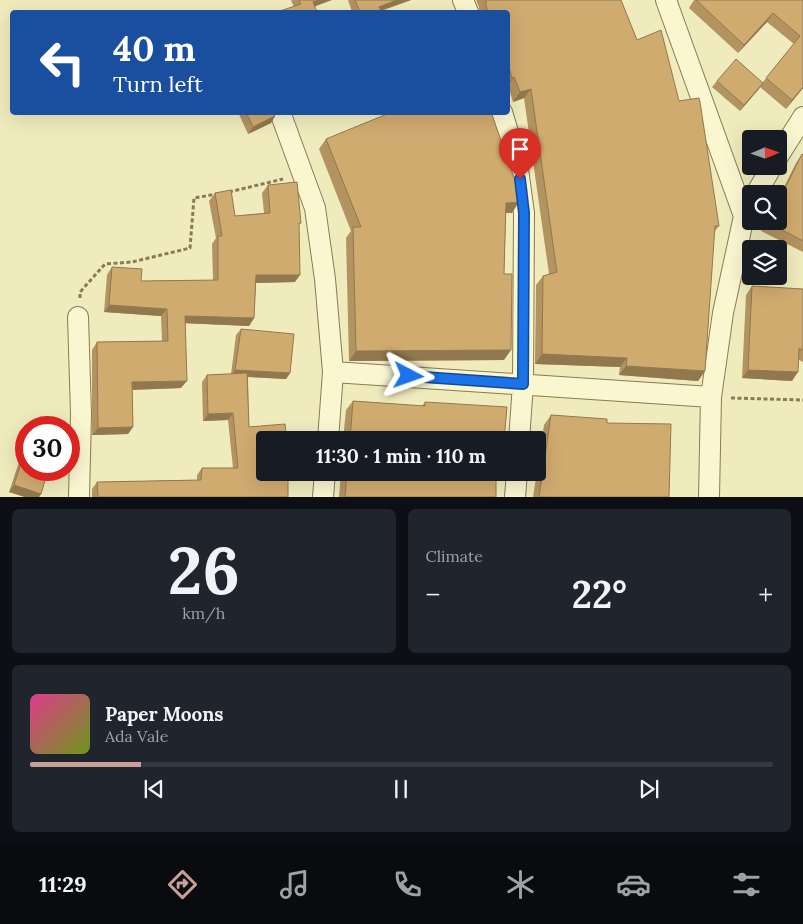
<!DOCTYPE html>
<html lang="en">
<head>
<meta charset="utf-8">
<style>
  :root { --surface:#171b24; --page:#20242c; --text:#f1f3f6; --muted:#9ea1a6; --line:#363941; --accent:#ca9f97 }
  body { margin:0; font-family:Lora,serif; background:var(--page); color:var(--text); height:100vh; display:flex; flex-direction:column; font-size:19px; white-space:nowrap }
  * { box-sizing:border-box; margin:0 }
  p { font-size:16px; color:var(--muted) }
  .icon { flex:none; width:28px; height:28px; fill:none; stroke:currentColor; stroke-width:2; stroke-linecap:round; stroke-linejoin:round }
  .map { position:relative; height:497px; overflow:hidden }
  .details { display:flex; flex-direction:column; gap:12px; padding:12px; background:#0d0f14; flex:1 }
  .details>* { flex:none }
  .banner { position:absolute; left:10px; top:10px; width:500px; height:105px; border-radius:5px; box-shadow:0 5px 20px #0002; background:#1a4fa0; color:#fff; overflow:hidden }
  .needle { width:32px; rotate:88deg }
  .controls { position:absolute; left:742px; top:130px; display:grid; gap:10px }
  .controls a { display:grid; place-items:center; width:45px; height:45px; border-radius:5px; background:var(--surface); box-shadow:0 5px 20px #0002; font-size:25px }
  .speed { position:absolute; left:15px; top:416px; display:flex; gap:10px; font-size:25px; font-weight:700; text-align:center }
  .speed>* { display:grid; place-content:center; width:65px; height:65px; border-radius:50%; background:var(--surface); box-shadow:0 5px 20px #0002; line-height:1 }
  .speed .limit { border:8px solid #d22; background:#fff; color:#111 }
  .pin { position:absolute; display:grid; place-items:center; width:42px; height:42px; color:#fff; margin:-51px -21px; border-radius:50% 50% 50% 0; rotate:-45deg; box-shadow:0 0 5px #0007 }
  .pin .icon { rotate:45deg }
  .me { position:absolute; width:55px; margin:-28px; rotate:94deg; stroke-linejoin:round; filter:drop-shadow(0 0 4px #0008) }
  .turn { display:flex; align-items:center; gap:18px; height:105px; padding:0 20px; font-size:22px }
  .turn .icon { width:65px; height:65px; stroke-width:2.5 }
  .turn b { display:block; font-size:35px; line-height:42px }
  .big { font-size:38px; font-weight:800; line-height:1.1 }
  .details .widget { flex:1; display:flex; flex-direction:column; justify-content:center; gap:8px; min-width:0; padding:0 18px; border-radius:8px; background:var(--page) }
  .details .dial { align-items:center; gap:0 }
  .dial b { font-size:65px; line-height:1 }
  .song { display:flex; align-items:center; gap:15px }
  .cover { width:60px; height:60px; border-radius:8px; background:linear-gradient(135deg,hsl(330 70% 55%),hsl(80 70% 35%)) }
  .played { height:5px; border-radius:2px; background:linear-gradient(90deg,var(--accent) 15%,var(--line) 15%) }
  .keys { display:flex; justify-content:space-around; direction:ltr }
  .heat { display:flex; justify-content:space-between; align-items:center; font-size:28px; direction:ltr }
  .details .tiles { flex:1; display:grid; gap:12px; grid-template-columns:1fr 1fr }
  .widget:last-child { grid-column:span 2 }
  .trip { position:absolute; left:256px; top:431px; width:290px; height:50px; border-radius:5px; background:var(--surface); box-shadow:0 5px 20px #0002; font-weight:800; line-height:50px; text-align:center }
  .menu { display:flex; height:80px; justify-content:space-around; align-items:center; background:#090b0e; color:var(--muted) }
  .menu .icon { width:35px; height:35px }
  .menu .current { color:var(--accent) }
  .menu b { font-size:22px; color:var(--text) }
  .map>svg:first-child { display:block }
</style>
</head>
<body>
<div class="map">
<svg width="803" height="497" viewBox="0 0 803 497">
  <rect width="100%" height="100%" fill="#f0ebbd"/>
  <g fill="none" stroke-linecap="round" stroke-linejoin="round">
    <defs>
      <path id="minor" d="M463,0L468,12
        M666,0L744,216
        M280,112L315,208L325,279L333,372L328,440
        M502,112L517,162L524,213L523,384L519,440
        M779,155L803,117
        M756,194L772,166
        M78,317L81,414L79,497
        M333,372L711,397
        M323,497L325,472
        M515,497L517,472
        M709,497L711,397L723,313L744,216L751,203"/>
    </defs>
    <!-- minor casing -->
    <use href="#minor" stroke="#887b55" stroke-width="22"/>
    <!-- path -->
    <path stroke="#887b55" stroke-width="3" stroke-dasharray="4 2.5" stroke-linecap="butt" d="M229,192L283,179
      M80,298V292L105,264L132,262L190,248L194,198L217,194
      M731,398L803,400"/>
    <!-- minor -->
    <use href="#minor" stroke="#faf6d0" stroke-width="20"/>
  </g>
  <!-- wall -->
  <path fill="#b39360" d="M291,0H332L294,7Z
    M348,0H411L381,11L382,12H352Z
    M476,0H621L637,40L679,101L719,226L714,232L705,371L698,381L619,375L620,367L535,364L536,285L543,276L549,274L524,98L513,102L508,86V12H479V7Z
    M694,0H803V88L786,109L760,87L740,111L712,87L717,81L763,82L794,44L767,22L738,53L689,8Z
    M238,112H273L275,116L271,123L248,134Z
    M326,139L512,213H506L504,274V360L349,361L346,238L351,231L319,149Z
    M802,154L803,155V252L761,231L766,221H779V197L796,163Z
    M268,185L301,223L299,225L295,282L256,283L254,318L249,326L185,323L181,388L132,390L133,427L128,434L92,435V350L97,342L162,341L161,316L104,312L107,275L112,267L141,281L213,280L212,244L216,238L209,201L215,193L235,216L264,213L262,193Z
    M752,286L803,289V362L799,360L792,381L742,378L746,295Z
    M241,329L290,373L286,379L248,377L249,427L288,497H92V489L97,482L197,480V475L202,468H233L228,420L203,421L202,382L207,375L231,374L236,335Z
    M353,401L422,406L425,402L504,440H343L346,410Z
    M551,415L607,423L669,497H533L537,472H538V467L544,425Z
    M25,450L41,494L39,497H25L9,492L21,456Z
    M341,472H496V497H339Z"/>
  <!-- shaded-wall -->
  <path fill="#92784e" d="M319,0H332L308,9L313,2Z
    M397,0H411L377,12L379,7Z
    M773,13L767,22L738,53L744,45Z
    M514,77L508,86V85L512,78Z
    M763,83L759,89L740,111L744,105Z
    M803,87V88L786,109L792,100Z
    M531,89L524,98L513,102L520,92Z
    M275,116L271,123L248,134L253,127Z
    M519,202L512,213H499L506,203Z
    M256,275H300L295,282L251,283Z
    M109,305L167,309L161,316L104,312Z
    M185,316L254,318L249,326L180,323Z
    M511,350L504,360L349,361L356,351Z
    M542,354L627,358L620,367L535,364Z
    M626,366L705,371L698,381L619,375Z
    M235,370L290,373L286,379L231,376Z
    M748,370L798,372L792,381L742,378Z
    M187,381L181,388L126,390L132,382Z
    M233,413L228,420L203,421L208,414Z
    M133,427L128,434L92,435L98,428Z
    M14,485L41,494L39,497H25L9,492Z"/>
  <!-- building -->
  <path fill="#d0ab70" stroke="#92784e" d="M299,0H319L313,2L317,12H277L301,4Z
    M355,0H397L379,7L382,12H360Z
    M486,0H621L637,40L661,30L679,101L699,98L700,102L719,226H715L705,371L626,366L627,358L542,354L543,276L557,272L531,89L520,92L514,77L512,78L508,64V12H488L486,6Z
    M696,0H803V87L792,100L766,78L800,36L773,13L744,45Z
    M736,59L763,83L744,105L717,81Z
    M246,112H273L275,116L253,127Z
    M392,112H491L517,186L519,202L506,203L504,274H512L511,350L356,351L353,227H361L326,139Z
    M802,154L803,155V241L767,222L768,221H779V200Z
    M297,182L301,223H299L300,275H256L254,318L185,316L187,381L132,382L133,427L98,428L97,342L168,341L167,309L109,305L112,267L142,269L141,281L218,280V236H222L215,193L231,190L235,216L270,213L268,185Z
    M752,286L803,289V350L799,348L798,372L748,370Z
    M241,329L294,334L290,373L235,370Z
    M247,373L249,427L285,424L287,440H265V472H288V497H98L97,482L201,480L202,468H238L233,413L208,414L207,375Z
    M353,401L425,406V402L507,407L504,440H350Z
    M551,415L607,419V423L671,424L669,497H539Z
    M25,450H26V470H48L41,494L14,485Z
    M347,472H496V497H345Z"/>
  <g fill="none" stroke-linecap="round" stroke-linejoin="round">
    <defs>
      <path id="route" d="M409,376L523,384L524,213L520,179"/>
    </defs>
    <!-- route casing -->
    <use href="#route" stroke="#114b97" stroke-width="12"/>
    <!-- route -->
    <use href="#route" stroke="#1a73e8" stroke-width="9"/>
  </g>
</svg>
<div class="controls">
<a><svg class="needle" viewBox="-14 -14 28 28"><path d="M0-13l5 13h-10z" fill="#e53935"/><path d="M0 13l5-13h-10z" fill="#9ea1a6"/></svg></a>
<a><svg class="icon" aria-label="search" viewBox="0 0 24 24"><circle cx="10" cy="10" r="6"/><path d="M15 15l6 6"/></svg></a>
<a><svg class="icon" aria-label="layers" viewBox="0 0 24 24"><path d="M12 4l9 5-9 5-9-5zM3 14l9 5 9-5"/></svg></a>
</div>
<div class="speed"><div class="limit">30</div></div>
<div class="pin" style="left:520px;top:179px;background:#d93025"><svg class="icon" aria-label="arrive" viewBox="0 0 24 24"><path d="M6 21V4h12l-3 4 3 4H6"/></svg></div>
<svg class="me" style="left:409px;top:376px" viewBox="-20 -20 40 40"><path d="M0-17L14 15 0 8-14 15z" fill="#1a73e8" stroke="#fff" stroke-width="4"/></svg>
<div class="trip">11:30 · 1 min · 110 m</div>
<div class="banner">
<div class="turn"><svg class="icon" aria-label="left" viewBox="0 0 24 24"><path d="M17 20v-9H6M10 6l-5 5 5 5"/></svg><div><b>40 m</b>Turn left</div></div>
</div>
</div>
<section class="details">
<div class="tiles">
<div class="widget dial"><b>26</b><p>km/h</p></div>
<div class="widget"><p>Climate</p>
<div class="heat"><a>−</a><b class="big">22°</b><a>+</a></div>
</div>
<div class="widget">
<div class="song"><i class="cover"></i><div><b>Paper Moons</b><p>Ada Vale</p></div></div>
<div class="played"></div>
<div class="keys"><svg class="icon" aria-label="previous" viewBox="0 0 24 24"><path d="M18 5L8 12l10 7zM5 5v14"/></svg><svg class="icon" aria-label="pause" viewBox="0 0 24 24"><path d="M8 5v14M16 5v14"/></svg><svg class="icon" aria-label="next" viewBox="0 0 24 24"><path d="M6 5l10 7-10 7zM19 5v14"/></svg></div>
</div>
</div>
</section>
<nav class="menu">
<b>11:29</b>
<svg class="icon current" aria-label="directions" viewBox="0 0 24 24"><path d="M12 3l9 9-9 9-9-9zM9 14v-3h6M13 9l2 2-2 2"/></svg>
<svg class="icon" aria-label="music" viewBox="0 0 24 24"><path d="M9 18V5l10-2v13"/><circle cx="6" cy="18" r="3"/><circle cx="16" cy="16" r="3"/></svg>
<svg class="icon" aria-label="phone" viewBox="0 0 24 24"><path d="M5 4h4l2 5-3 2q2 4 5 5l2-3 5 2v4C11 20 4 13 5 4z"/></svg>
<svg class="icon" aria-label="climate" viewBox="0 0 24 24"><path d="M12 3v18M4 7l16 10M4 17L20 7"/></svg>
<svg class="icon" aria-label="car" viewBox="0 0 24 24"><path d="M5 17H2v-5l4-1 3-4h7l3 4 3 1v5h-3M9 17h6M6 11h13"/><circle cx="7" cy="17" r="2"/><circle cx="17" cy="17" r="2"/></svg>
<svg class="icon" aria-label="filters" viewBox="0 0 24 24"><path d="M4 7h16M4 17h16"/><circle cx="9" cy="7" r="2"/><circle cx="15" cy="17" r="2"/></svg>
</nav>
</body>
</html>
